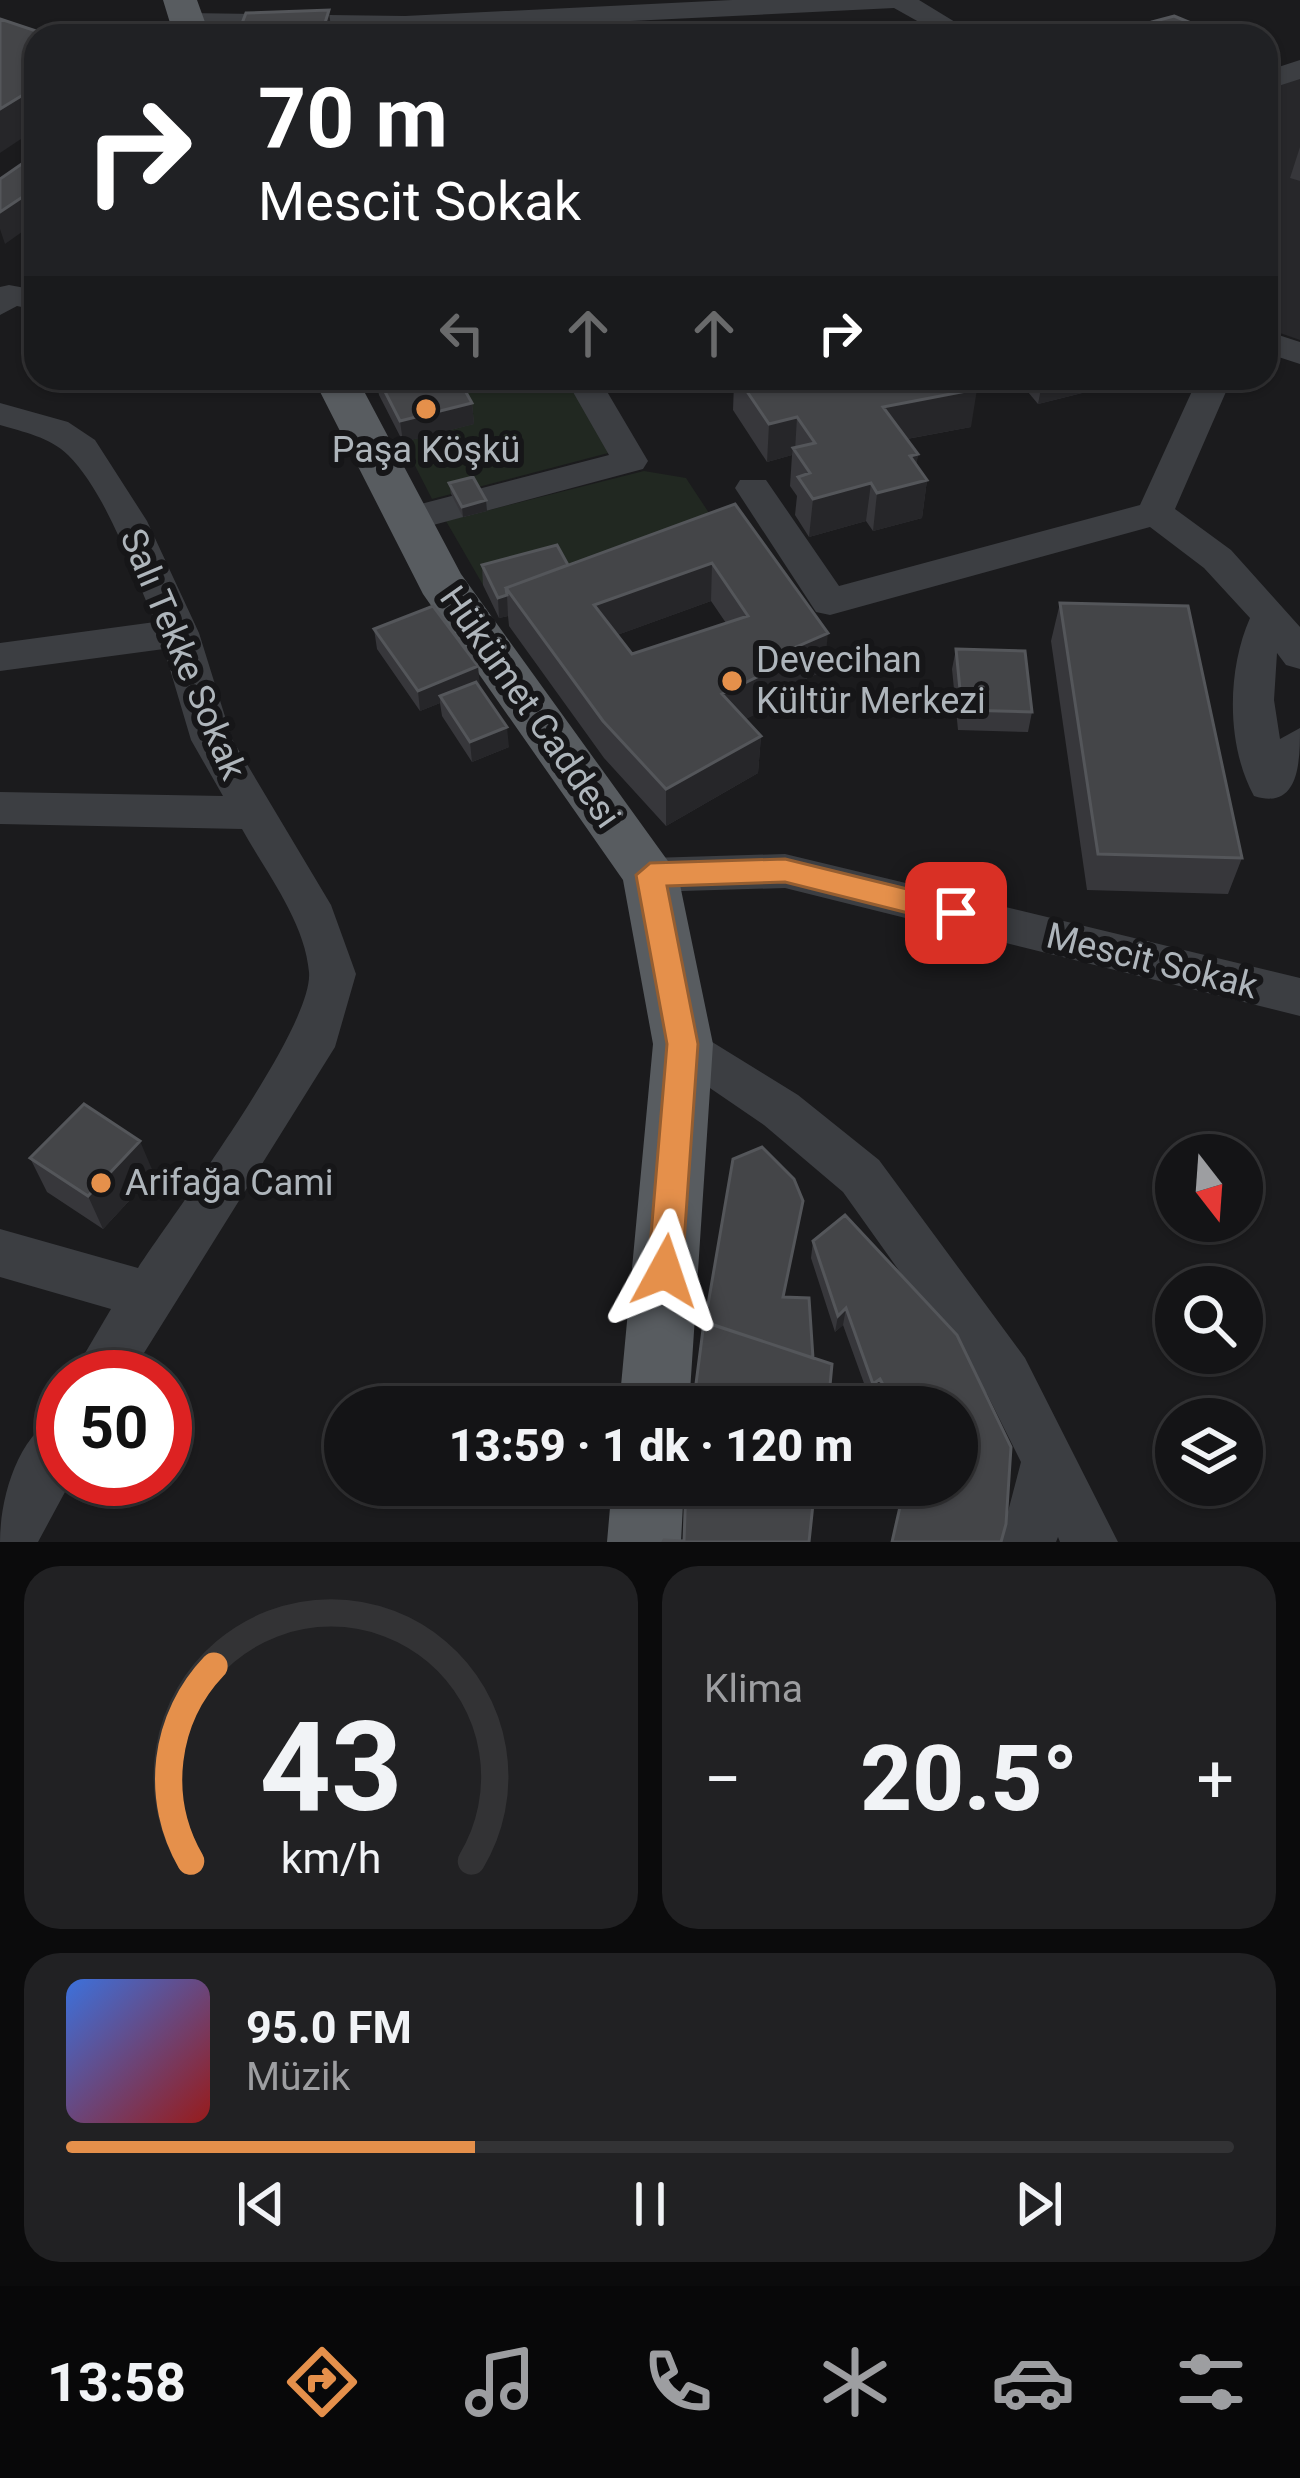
<!DOCTYPE html>
<html lang="tr">
<head>
<meta charset="utf-8">
<style>
  :root { --surface:#141416; --page:#212123; --text:#f1f3f6; --muted:#9d9ea1; --line:#333335; --accent:#e5904b }
  body { margin:0; font-family:Roboto,sans-serif; background:var(--page); color:var(--text); height:100vh; display:flex; flex-direction:column; font-size:45px; white-space:nowrap }
  * { box-sizing:border-box; margin:0 }
  p { font-size:39px; color:var(--muted) }
  .icon { flex:none; width:66px; height:66px; fill:none; stroke:currentColor; stroke-width:2; stroke-linecap:round; stroke-linejoin:round }
  .map { position:relative; height:1542px; overflow:hidden }
  .side { display:flex; flex-direction:column; gap:24px; padding:24px; background:#0b0b0c; flex:1 }
  .side>* { flex:none }
  .top-card { position:absolute; left:24px; top:24px; width:1254px; height:366px; border-radius:36px; box-shadow:0 3px 9px #0004,0 0 0 3px var(--line); background:#202124; color:#fff; overflow:hidden }
  .needle { width:78px; rotate:163deg }
  .buttons { position:absolute; left:1155px; top:1134px; display:grid; gap:24px }
  .buttons a { display:grid; place-items:center; width:108px; height:108px; border-radius:50%; background:var(--surface); box-shadow:0 3px 9px #0004,0 0 0 3px var(--line); font-size:60px }
  .speed { position:absolute; left:36px; top:1350px; display:flex; gap:24px; font-size:60px; font-weight:700; text-align:center }
  .speed>* { display:grid; place-content:center; width:156px; height:156px; border-radius:50%; background:var(--surface); box-shadow:0 3px 9px #0004,0 0 0 3px var(--line); line-height:1 }
  .speed .limit { border:18px solid #d22; background:#fff; color:#111 }
  .pin { position:absolute; display:grid; place-items:center; width:102px; height:102px; color:#fff; margin:-51px; border-radius:24px; box-shadow:0 6px 18px #0006 }
  .me { position:absolute; width:132px; margin:-66px; rotate:5deg; stroke-linejoin:round; filter:drop-shadow(0 0 9px #0008) }
  .turn { display:flex; align-items:center; gap:42px; height:252px; padding:0 36px; font-size:54px }
  .turn .icon { width:156px; height:156px; stroke-width:2.5 }
  .turn b { display:block; font-size:84px; line-height:102px }
  .lanes { display:flex; align-items:center; height:114px; padding:0 36px; background:#0003; justify-content:center; gap:60px; direction:ltr }
  .lanes .off { opacity:.35 }
  .big { font-size:90px; font-weight:800; line-height:1.1 }
  .side .card { flex:1; display:flex; flex-direction:column; justify-content:center; gap:18px; min-width:0; padding:0 42px; border-radius:36px; background:var(--page) }
  .side .dial { align-items:center; gap:0 }
  .dial svg { height:312px; overflow:visible; fill:none; stroke:var(--line); stroke-width:7; stroke-linecap:round; text-anchor:middle }
  .dial text { fill:var(--text); stroke:none }
  .song { display:flex; align-items:center; gap:36px }
  .cover { width:144px; height:144px; border-radius:18px; background:linear-gradient(135deg,hsl(220 70% 55%),hsl(0 70% 35%)) }
  .played { height:12px; border-radius:6px; background:linear-gradient(90deg,var(--accent) 35%,var(--line) 35%) }
  .keys { display:flex; justify-content:space-around; direction:ltr }
  .heat { display:flex; justify-content:space-between; align-items:center; font-size:66px; direction:ltr }
  .side .tiles { flex:1; display:grid; gap:24px; grid-template-columns:1fr 1fr }
  .card:last-child { grid-column:span 2 }
  .trip { position:absolute; left:324px; top:1386px; width:654px; height:120px; border-radius:60px; background:var(--surface); box-shadow:0 3px 9px #0004,0 0 0 3px var(--line); font-weight:800; line-height:120px; text-align:center }
  .dock { display:flex; height:192px; justify-content:space-around; align-items:center; background:#080809; color:var(--muted) }
  .dock .icon { width:84px; height:84px }
  .dock .selected { color:var(--accent) }
  .dock b { font-size:54px; color:var(--text) }
  .map>svg:first-child { display:block }
</style>
</head>
<body>
<div class="map">
<svg width="1300" height="1542" viewBox="0 0 1300 1542">
  <rect width="100%" height="100%" fill="#1b1b1d"/>
  <!-- built -->
  <path fill="#27272a" d="M1300,78V340L1266,328V90Z"/>
  <!-- green -->
  <path fill="#212821" d="M370,378H568L612,452L432,499L403,442L473,424L379,395Z
    M644,471L686,478L726,539L483,585L446,521Z"/>
  <g fill="none" stroke-linecap="round" stroke-linejoin="round">
    <!-- minor -->
    <path fill="#3c3e42" fill-rule="evenodd" d="M732,0H919L978,36H944L894,8L405,32L188,29L174,21L188,13L405,16Z
      M1300,60V79L1266,90V71Z
      M9,285L36,290V310L17,306L0,315V287Z
      M1266,331L1300,342V364L1266,353Z
      M565,378H599L648,461L643,469L407,532L394,529L388,520L394,511L609,455Z
      M1198,378H1232L1175,509L1231,550L1300,627V669L1286,665L1277,653L1274,700L1280,739L1300,728C1300,760 1300,811 1254,796C1226,745 1227,670 1250,618L1204,568L1150,527L830,615L816,612L735,488L740,480H766L839,586L1140,505Z
      M0,403L68,422L95,440L147,521L199,633L232,739L331,905L356,974L335,1047L129,1377H71L111,1309L0,1277V1229L138,1268C174,1213 314,1027 309,972C305,922 266,872 242,829L0,824V792L223,796L191,740L164,649L0,671V643L155,622C133,572 107,494 68,455C50,437 23,432 0,425Z
      M785,854L1300,978V1016L785,888L650,892L634,887L628,875L634,863L650,858Z
      M683,1024L798,1095L879,1160L1025,1358L1118,1542H1060L1058,1537L1056,1542H1000L1021,1462L987,1394L843,1192L764,1125L666,1058L659,1044L666,1030Z
      M63,1413V1479H72L38,1542H0C0,1498 18,1431 63,1413Z"/>
    <!-- major -->
    <path fill="#585c60" fill-rule="evenodd" d="M163,0H197L210,36H174Z
      M313,378H357L461,574L678,875L713,1044L689,1407H619L653,1044L623,880L423,594Z
      M612,1485H684L681,1542H607Z"/>
  </g>
  <!-- wall -->
  <path fill="#37373b" fill-rule="evenodd" d="M1300,147V181L1290,178Z
    M377,378H458L472,403L474,424L403,442L379,395Z
    M680,378H969L971,427L907,439L918,454L916,465L927,480L922,518L873,531L866,521L809,537L795,515L797,496L790,486L792,455L767,462L733,410L734,383L690,393Z
    M991,378H1115L1114,385L1038,404L1023,386L1002,391Z
    M449,483L487,511L463,517L451,494Z
    M735,504L824,671L782,689L781,702L745,719L761,736L758,773L666,826L604,758L509,626L508,616L499,618L483,585L482,565H568ZM711,601L726,623L632,654L617,635Z
    M1060,603L1242,858L1228,894L1087,890L1051,641Z
    M374,629L479,686L509,747L472,762L442,716L440,703L420,711L377,649Z
    M956,649L1032,712L1028,732L958,730L952,669Z
    M30,1158L154,1174L103,1229L47,1192Z
    M813,1241L957,1407H883L877,1395L870,1400L843,1325L835,1332L811,1258Z"/>
  <!-- shaded-wall -->
  <path fill="#262629" d="M329,10L331,29L329,36H321Z
    M36,87V129L0,153V109Z
    M36,188V222L5,244L0,229V212Z
    M690,378H734V383L690,393Z
    M1004,378H1024L1023,386L1002,391Z
    M1043,378H1115L1114,385L1038,404Z
    M977,389L971,427L879,444L883,407Z
    M472,403L474,424L403,442L400,421Z
    M797,417L795,451L793,448L792,455L767,462L769,424Z
    M918,454L914,484L927,480L922,518L873,531L877,493L910,456Z
    M871,483L866,521L809,537L813,499Z
    M486,500L487,511L463,517L462,507Z
    M712,563L711,601L595,643L594,605Z
    M507,595L508,616L499,618L498,598Z
    M828,633L824,671L782,689L781,702L720,732L722,694L780,654Z
    M478,666L480,686L440,696V703L420,711L418,691Z
    M507,727L509,747L472,762L470,742Z
    M761,736L758,773L666,826V789Z
    M140,1141L154,1174L103,1229L88,1196Z
    M846,1308L843,1325L835,1332L838,1316Z
    M880,1379L877,1395L870,1400L873,1384Z"/>
  <!-- building -->
  <path fill="#444548" stroke="#54565a" stroke-width="3" fill-rule="evenodd" d="M329,10L321,36L248,33L247,36H237L246,13Z
    M1174,16L1203,28L1201,36L1152,35V22Z
    M0,19L51,36H36V87L0,109Z
    M248,33L288,36H247Z
    M36,154V188L0,212V179Z
    M378,378H458L472,403L400,421Z
    M738,378H969L977,389L883,407L918,454L910,456L927,480L877,493L871,483L813,499L798,477L810,473L793,448L815,443L797,417L769,424Z
    M473,477L486,500L462,507L449,483Z
    M735,504L828,633L780,654L784,664L722,694L761,736L666,789L603,721L506,588ZM712,563L748,616L632,654L594,605Z
    M557,545L568,565L506,588L507,595L498,598L482,565Z
    M1060,603L1188,606L1242,858L1098,854Z
    M433,606L478,666L418,691L374,629Z
    M956,649L1025,651L1032,712L962,710Z
    M476,682L507,727L470,742L440,696Z
    M84,1104L140,1141L88,1196L30,1158Z
    M762,1147L794,1179L803,1201L783,1297L809,1298L813,1358L705,1322L733,1159Z
    M845,1215L957,1335L1011,1447L1006,1524L1001,1542H892L905,1485H957V1407H895L880,1379L873,1384L846,1308L838,1316L813,1241Z
    M704,1322L832,1364L828,1407H693Z
    M686,1485H815L809,1542H663L664,1540L684,1541Z"/>
  <!-- route -->
  <path fill="#e5904b" stroke="#955e31" stroke-width="3" d="M785,859L956,901L971,913L956,925L785,882L667,886L698,1044L682,1271L677,1282L665,1286L653,1282L648,1271L667,1044L636,875L650,863Z"/>
  <!-- markers -->
  <g fill="#e5904b" stroke="#161618" stroke-width="4.5">
    <circle cx="426" cy="409" r="12"/>
    <circle cx="732" cy="681" r="12"/>
    <circle cx="101" cy="1183" r="12"/>
  </g>
  <g text-anchor="middle" dominant-baseline="central" stroke-width="12" stroke-linejoin="round" paint-order="stroke">
    <!-- poi labels -->
    <g font-size="36" fill="#aeb5bb" stroke="#161618" text-anchor="start">
      <text x="426" y="450" text-anchor="middle">Paşa Köşkü</text>
      <text x="756" y="660">Devecihan<tspan x="756" dy="41">Kültür Merkezi</tspan></text>
      <text x="125" y="1183">Arifağa Cami</text>
    </g>
    <!-- street labels -->
    <g font-size="36" fill="#aeb5bb" stroke="#161618">
      <text transform="translate(183 654) rotate(67)">Salı Tekke Sokak</text>
      <text transform="translate(530 707) rotate(55)">Hükümet Caddesi</text>
      <text transform="translate(1152 961) rotate(14)">Mescit Sokak</text>
    </g>
  </g>
</svg>
<div class="buttons">
<a><svg class="needle" viewBox="-14 -14 28 28"><path d="M0-13l5 13h-10z" fill="#e53935"/><path d="M0 13l5-13h-10z" fill="#9d9ea1"/></svg></a>
<a><svg class="icon" aria-label="search" viewBox="0 0 24 24"><circle cx="10" cy="10" r="6"/><path d="M15 15l6 6"/></svg></a>
<a><svg class="icon" aria-label="layers" viewBox="0 0 24 24"><path d="M12 4l9 5-9 5-9-5zM3 14l9 5 9-5"/></svg></a>
</div>
<div class="speed"><div class="limit">50</div></div>
<div class="pin" style="left:956px;top:913px;background:#d93025"><svg class="icon" aria-label="arrive" viewBox="0 0 24 24"><path d="M6 21V4h12l-3 4 3 4H6"/></svg></div>
<svg class="me" style="left:665px;top:1271px" viewBox="-20 -20 40 40"><path d="M0-17L14 15 0 8-14 15z" fill="#e5904b" stroke="#fff" stroke-width="4"/></svg>
<div class="trip">13:59 · 1 dk · 120 m</div>
<div class="top-card">
<div class="turn"><svg class="icon" aria-label="right" viewBox="0 0 24 24"><path d="M7 20v-9h11M14 6l5 5-5 5"/></svg><div><b>70 m</b>Mescit Sokak</div></div>
<div class="lanes"><svg class="icon off" aria-label="left" viewBox="0 0 24 24"><path d="M17 20v-9H6M10 6l-5 5 5 5"/></svg><svg class="icon off" aria-label="ahead" viewBox="0 0 24 24"><path d="M12 20V5M6 11l6-6 6 6"/></svg><svg class="icon off" aria-label="ahead" viewBox="0 0 24 24"><path d="M12 20V5M6 11l6-6 6 6"/></svg><svg class="icon" aria-label="right" viewBox="0 0 24 24"><path d="M7 20v-9h11M14 6l5 5-5 5"/></svg></div>
</div>
</div>
<section class="side">
<div class="tiles">
<div class="card dial"><svg viewBox="0 0 100 80">
<path d="M14 69A42 42 0 1 1 86 69"/>
<path d="M14 69A42 42 0 0 1 20 19" stroke="#e5904b"/>
<text x="50" y="56" font-size="32" font-weight="700">43</text>
<text x="50" y="72" font-size="11">km/h</text>
</svg></div>
<div class="card"><p>Klima</p>
<div class="heat"><a>−</a><b class="big">20.5°</b><a>+</a></div>
</div>
<div class="card">
<div class="song"><i class="cover"></i><div><b>95.0 FM</b><p>Müzik</p></div></div>
<div class="played"></div>
<div class="keys"><svg class="icon" aria-label="previous" viewBox="0 0 24 24"><path d="M18 5L8 12l10 7zM5 5v14"/></svg><svg class="icon" aria-label="pause" viewBox="0 0 24 24"><path d="M8 5v14M16 5v14"/></svg><svg class="icon" aria-label="next" viewBox="0 0 24 24"><path d="M6 5l10 7-10 7zM19 5v14"/></svg></div>
</div>
</div>
</section>
<nav class="dock">
<b>13:58</b>
<svg class="icon selected" aria-label="directions" viewBox="0 0 24 24"><path d="M12 3l9 9-9 9-9-9zM9 14v-3h6M13 9l2 2-2 2"/></svg>
<svg class="icon" aria-label="music" viewBox="0 0 24 24"><path d="M9 18V5l10-2v13"/><circle cx="6" cy="18" r="3"/><circle cx="16" cy="16" r="3"/></svg>
<svg class="icon" aria-label="phone" viewBox="0 0 24 24"><path d="M5 4h4l2 5-3 2q2 4 5 5l2-3 5 2v4C11 20 4 13 5 4z"/></svg>
<svg class="icon" aria-label="climate" viewBox="0 0 24 24"><path d="M12 3v18M4 7l16 10M4 17L20 7"/></svg>
<svg class="icon" aria-label="car" viewBox="0 0 24 24"><path d="M5 17H2v-5l4-1 3-4h7l3 4 3 1v5h-3M9 17h6M6 11h13"/><circle cx="7" cy="17" r="2"/><circle cx="17" cy="17" r="2"/></svg>
<svg class="icon" aria-label="filters" viewBox="0 0 24 24"><path d="M4 7h16M4 17h16"/><circle cx="9" cy="7" r="2"/><circle cx="15" cy="17" r="2"/></svg>
</nav>
</body>
</html>
